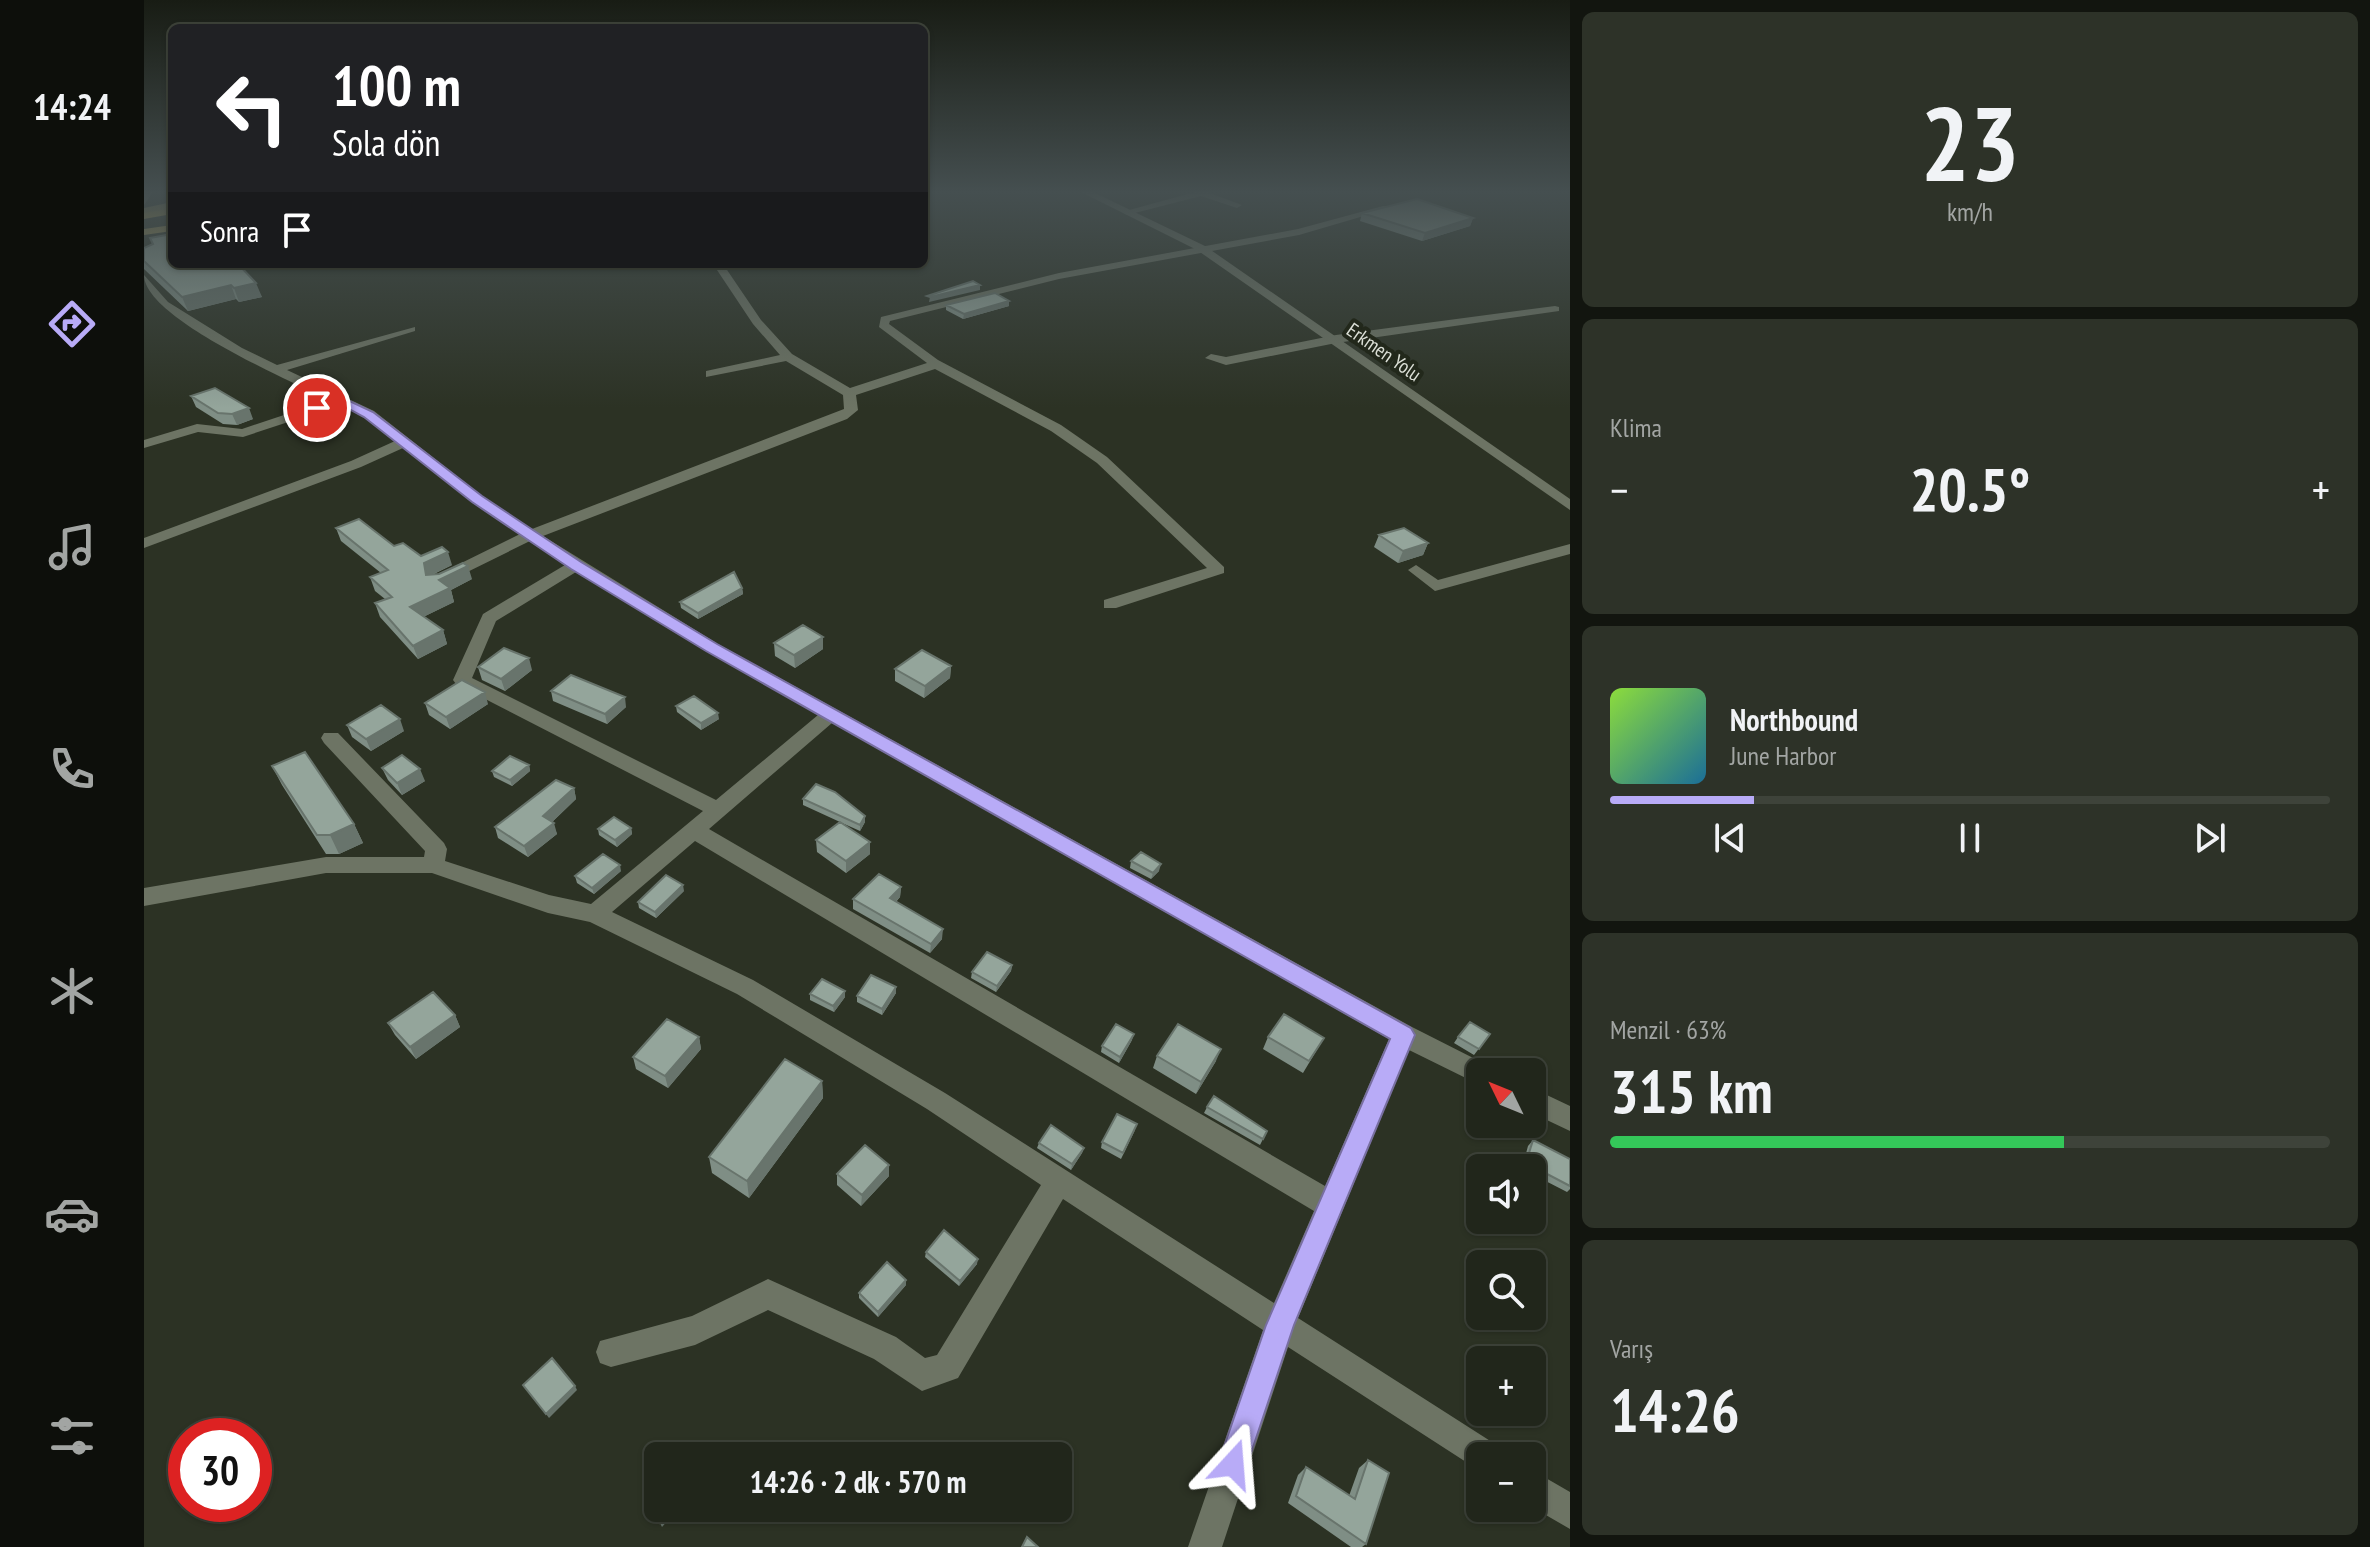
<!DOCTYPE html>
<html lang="tr">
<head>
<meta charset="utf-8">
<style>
  :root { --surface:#21261b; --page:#2d3228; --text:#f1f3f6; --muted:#a2a5a3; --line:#3e433a; --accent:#b8abf7 }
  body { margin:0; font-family:"PT Sans Narrow",sans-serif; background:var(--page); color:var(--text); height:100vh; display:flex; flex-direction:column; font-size:30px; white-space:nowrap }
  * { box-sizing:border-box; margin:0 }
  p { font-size:26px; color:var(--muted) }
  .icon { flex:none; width:44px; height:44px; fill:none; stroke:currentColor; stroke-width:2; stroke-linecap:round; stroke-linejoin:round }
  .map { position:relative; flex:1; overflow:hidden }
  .drawer { display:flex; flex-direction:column; gap:12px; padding:12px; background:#12150f; width:800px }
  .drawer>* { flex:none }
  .top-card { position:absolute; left:24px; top:24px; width:760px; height:244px; border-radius:12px; box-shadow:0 2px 6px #0004,0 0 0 2px var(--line); background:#202124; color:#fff; overflow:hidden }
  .needle { width:52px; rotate:313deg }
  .tools { position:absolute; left:1322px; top:1058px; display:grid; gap:16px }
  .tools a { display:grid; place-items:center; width:80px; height:80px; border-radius:12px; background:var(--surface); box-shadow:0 2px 6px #0004,0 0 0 2px var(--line); font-size:40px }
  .speed { position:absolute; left:24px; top:1418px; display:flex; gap:16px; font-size:40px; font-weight:700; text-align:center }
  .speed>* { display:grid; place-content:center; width:104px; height:104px; border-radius:50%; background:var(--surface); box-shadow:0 2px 6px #0004,0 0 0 2px var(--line); line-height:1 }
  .speed .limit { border:12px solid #d22; background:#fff; color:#111 }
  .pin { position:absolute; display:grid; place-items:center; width:68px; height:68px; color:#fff; margin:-34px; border:4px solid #fff; border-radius:50%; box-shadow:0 2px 8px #0007 }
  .me { position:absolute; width:88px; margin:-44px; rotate:19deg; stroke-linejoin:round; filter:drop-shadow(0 0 6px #0008) }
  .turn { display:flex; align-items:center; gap:28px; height:168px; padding:0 32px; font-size:36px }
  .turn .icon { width:104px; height:104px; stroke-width:2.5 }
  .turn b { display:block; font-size:56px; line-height:68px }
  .then { display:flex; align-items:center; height:76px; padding:0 32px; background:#0003; gap:16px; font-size:30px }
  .big { font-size:60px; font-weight:600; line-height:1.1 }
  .drawer .card { flex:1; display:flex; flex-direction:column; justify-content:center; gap:12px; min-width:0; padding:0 28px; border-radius:12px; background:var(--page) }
  .drawer .dial { align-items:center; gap:0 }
  .dial b { font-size:104px; line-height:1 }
  .song { display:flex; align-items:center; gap:24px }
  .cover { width:96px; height:96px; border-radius:12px; background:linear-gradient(135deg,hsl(90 70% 55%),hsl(200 70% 35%)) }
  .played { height:8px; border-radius:4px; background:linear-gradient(90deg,var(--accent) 20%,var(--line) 20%) }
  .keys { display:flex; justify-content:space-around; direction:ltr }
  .heat { display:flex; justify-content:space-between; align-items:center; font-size:44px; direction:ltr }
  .charge { height:12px; border-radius:6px; background:linear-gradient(90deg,#34c759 63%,var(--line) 0) }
  .trip { position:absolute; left:500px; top:1442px; width:428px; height:80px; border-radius:12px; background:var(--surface); box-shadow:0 2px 6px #0004,0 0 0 2px var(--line); font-weight:600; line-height:80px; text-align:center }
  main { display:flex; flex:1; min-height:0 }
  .tabs { display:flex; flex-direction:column; width:144px; justify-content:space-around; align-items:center; background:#0d0f0b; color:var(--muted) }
  .tabs .icon { width:56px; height:56px }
  .tabs .on { color:var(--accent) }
  .tabs b { font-size:36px; color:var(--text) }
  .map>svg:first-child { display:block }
</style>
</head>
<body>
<main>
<nav class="tabs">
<b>14:24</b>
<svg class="icon on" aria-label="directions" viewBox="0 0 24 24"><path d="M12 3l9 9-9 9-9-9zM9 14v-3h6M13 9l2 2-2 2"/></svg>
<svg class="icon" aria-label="music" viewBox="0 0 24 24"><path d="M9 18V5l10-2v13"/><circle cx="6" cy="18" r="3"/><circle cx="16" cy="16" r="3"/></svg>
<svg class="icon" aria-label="phone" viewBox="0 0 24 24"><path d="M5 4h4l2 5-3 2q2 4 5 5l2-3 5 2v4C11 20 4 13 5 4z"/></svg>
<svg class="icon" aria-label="climate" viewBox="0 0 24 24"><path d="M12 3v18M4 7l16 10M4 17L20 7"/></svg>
<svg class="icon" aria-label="car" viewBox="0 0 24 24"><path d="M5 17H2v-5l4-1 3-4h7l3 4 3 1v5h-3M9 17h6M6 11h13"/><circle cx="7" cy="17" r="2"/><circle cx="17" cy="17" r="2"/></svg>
<svg class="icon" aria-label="filters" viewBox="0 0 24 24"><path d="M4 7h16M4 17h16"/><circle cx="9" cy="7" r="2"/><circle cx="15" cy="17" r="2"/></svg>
</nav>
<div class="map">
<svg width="1426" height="1547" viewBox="0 0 1426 1547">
  <rect width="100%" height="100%" fill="#2c3224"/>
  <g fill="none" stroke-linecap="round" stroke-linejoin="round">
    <!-- minor -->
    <path fill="#6d7464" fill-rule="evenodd" d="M0,192H9L0,205Z
      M1051,192H1063L1098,205L1093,208L1057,196L983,215L978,212Z
      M1239,206L1247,208L1155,235L915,279L746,321L745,324L794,360L917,425L963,457L1080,567V573L972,608H960V600L1063,568L953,463L907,431L791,369L712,395L714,410L703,419L399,536L574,644L1268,1027L1345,1066L1348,1072H1336V1085L1265,1050L1154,1318L1351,1444L1355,1456H1336V1471L1144,1347L1078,1547H1044L1119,1330L919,1199L814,1378L778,1391L730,1359L624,1310L551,1345L467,1367L456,1363L452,1352L456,1341L548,1316L624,1279L752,1337L781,1358L793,1355L897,1185L783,1109L593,994L446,922L404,913L288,873H182L0,906V888L182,857H280L281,851L180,743L177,738L180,733H194L300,843L303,849L301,861L405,895L447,904L559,811L312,684L309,680L339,614L421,565L386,541L305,581H293V575L376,534L328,502L259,448L217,467L0,548V538L207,461L251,441L220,417L196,405L99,437L54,432L0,448V440L53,424L98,429L185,400C147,381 0,318 0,275L24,302L98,348L133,365L271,327V331L143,370L230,411L338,496L388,529L700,409L699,395L642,361L562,377V371L636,355L609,324L569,264H579L617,320L648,354L706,388L783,363L735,327L737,317L915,273L1154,229ZM432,572L674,715L572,800L328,678L352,621ZM688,723L1245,1039L1181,1186L565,829ZM551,841L1170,1211L1130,1303L801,1093L609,980L468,912Z
      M1411,306L1415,307V311L1192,343L1082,365L1061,358L1067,354L1082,357L1192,335Z
      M1426,544V554L1291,591L1264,570L1272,565L1294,580Z
      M1388,1088L1426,1106V1131L1388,1113Z
      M1388,1470L1426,1492V1529L1388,1507Z"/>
    <!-- tertiary -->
    <path fill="#6d7464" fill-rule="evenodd" d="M937,192H949L1061,246L1426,499V510L1053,250Z"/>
    <!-- primary -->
    <path fill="#ab9a53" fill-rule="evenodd" d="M28,202V208L0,214V208Z
      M28,225V231L0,235V229Z"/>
    <!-- trunk -->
    <path fill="#c0a74d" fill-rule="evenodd" d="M28,208V214L0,219V213Z"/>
  </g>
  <!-- wall -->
  <path fill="#7f8e85" d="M1218,213L1329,218L1326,226L1278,241L1216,221Z
    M0,248L28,264H96L95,265L118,297L95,302L92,299L44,311L0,269Z
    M865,301V306L819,319L802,310V305Z
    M47,396L109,419L93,425L79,424L52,407Z
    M192,528L250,546L277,556L308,565L288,575L328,579L307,590L310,602L279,617L299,630L303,644L274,659L236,617L231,603L241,599L231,591L226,577L237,573L197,541Z
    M1235,535L1284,543L1279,555L1254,563L1230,547Z
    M598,588L599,594L554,619L537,608L536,602Z
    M679,637V649L651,668L631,656L630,643Z
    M807,666L806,678L780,698L751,681V669Z
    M334,667L388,670L361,691L338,680Z
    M407,691L482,707L463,724L409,701Z
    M281,703L344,704L306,729L285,715Z
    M532,706L575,719L557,730L533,712Z
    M203,725L260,731L227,751L208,737Z
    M385,765L386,771L368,786L350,777L348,771Z
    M128,766L210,824L219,843L195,854H182L138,785Z
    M238,768L281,781L258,795L244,780Z
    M430,788L432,799L408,822L413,834L384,857L354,838L351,827Z
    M659,799L721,822L716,831L698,823L726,854L702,873L673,852L672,840L696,822L659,805Z
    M487,828L488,834L473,847L455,835L454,829Z
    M987,861L1015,871L1007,879L986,868Z
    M477,871L450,894L433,883L431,876Z
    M757,887L756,897L752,902L798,939L786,953L709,909V899Z
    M540,891L512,918L495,908L494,902Z
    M868,965L867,971L852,992L827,978L828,972Z
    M752,987V993L738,1015L713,1002V996Z
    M701,991V997L690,1012L666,1000V994Z
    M311,1015L316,1027L272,1059L251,1035L244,1023Z
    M1346,1034L1330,1055L1310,1043L1314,1037Z
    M555,1037L557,1049L524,1088L492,1069L489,1057Z
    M1124,1037L1180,1038L1159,1073L1119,1049Z
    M988,1040L975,1063L957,1052L958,1046Z
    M1013,1056L1072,1061L1052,1094L1009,1068Z
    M678,1081L679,1098L605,1198L568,1173L565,1157Z
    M1063,1107L1123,1131L1116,1145L1060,1113Z
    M991,1130L977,1159L957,1148L958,1142Z
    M1389,1140L1426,1159V1189L1423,1192L1388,1174V1168H1378L1384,1146Z
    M895,1143L940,1148L938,1153L927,1170L893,1148Z
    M693,1174L745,1176L717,1206L693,1185Z
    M782,1252L833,1264L815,1286L781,1257Z
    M762,1285L734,1317L715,1298V1293Z
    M1224,1460L1222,1544L1218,1547H1207L1144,1503L1154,1475L1162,1467L1205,1496L1215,1468Z
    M852,1508H877L868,1523Z"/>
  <!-- shaded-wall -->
  <path fill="#68746c" d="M1329,218L1326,226L1278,241L1281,233Z
    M112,283L118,297L95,302L90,288Z
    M87,285L92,299L44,311L38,297Z
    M836,285V290L785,302L786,297Z
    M865,301V306L819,319L820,314Z
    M105,408L109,419L93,425L88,414Z
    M1284,543L1279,555L1254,563L1259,551Z
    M304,552L308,565L285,576L282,575L280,563Z
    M324,566L328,579L307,590L310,602L271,621L266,607L295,580Z
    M598,588L599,594L554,619V613Z
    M299,630L303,644L274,659L269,646Z
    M679,637V649L651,668L650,655Z
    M385,658L388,670L361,691L357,679Z
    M807,666L806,678L780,698L781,686Z
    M341,692L344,704L306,729L302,717Z
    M481,697L482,707L463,724L461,714Z
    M574,713L575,719L557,730V723Z
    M256,719L260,731L227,751L222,739Z
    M385,765L386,771L368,786L366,780Z
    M276,769L281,781L258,795L253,783Z
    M430,788L432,799L402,828L399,816Z
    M721,816V822L716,831V825Z
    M410,823L413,834L384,857L380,846Z
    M210,824L219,843L195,854L186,835Z
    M487,828L488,834L473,847L471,840Z
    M726,842V854L702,873V861Z
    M1017,864L1015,871L1007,879L1009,873Z
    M476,865L477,871L450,894L448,888Z
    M539,885L540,891L512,918L511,912Z
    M757,887L756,897L745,908L746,898Z
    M799,929L798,939L786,953L787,944Z
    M868,965L867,971L852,992L853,986Z
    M752,987V993L738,1015V1009Z
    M701,991V997L690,1012L689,1006Z
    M311,1015L316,1027L272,1059L266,1047Z
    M990,1034L988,1040L975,1063L976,1057Z
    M555,1037L557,1049L524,1088L521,1076Z
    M1077,1049L1072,1061L1052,1094L1057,1082Z
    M678,1081L679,1098L605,1198L603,1181Z
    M940,1148L938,1153L927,1170L928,1164Z
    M745,1165V1176L717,1206L718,1195Z
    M834,1259L833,1264L815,1286L816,1281Z
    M762,1280V1285L734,1317V1312Z
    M431,1386L433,1390L405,1418L402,1414Z
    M530,1508H535L518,1527L516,1523Z"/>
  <!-- building -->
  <path fill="#94a59b" stroke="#68746c" stroke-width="2" d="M1273,199L1329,218L1281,233L1218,213Z
    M28,234V264H94L112,283L90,288L87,285L38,297L0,261V248L9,244L6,238Z
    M829,281L836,285L786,297L783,296Z
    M851,293L865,301L820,314L802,305Z
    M71,388L105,408L88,414L74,413L47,396Z
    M215,519L250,546L259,543L277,556L298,547L304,552L280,563L282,575L295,574L319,563L324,566L295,580L306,588L266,607L299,630L269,646L231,603L248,597L226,577L244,570L192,528Z
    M1260,528L1284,543L1259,551L1235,535Z
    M590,572L598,588L554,613L536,602Z
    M659,625L679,637L650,655L630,643Z
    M360,648L385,658L357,679L334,667Z
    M778,650L807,666L781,686L751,669Z
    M427,675L481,697L461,714L407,691Z
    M318,680L341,692L302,717L281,703Z
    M550,696L574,713L557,723L532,706Z
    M237,705L256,719L222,739L203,725Z
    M161,752L210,824L186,835H173L128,766Z
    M258,755L276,769L253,783L238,768Z
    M366,756L385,765L366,780L348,771Z
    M412,780L430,788L399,816L410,823L380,846L351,827Z
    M672,784L691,792L721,816L716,825L659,799Z
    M470,817L487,828L471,840L454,829Z
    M696,822L726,842L702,861L672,840Z
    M997,852L1017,864L1009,873L987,861Z
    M459,854L476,865L448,888L431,876Z
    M735,874L757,887L746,898L799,929L787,944L709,899Z
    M522,875L539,885L511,912L494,902Z
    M843,952L868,965L853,986L828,972Z
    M727,975L752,987L738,1009L713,996Z
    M678,979L701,991L689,1006L666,994Z
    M289,992L311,1015L266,1047L244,1023Z
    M1140,1014L1180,1038L1165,1061L1124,1037Z
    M523,1019L555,1037L521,1076L489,1057Z
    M1326,1022L1346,1034L1335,1049L1314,1037Z
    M972,1024L990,1034L976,1057L958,1046Z
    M1034,1024L1077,1049L1057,1082L1013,1056Z
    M641,1059L678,1081L603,1181L565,1157Z
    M1070,1096L1123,1131L1119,1139L1063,1107Z
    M973,1114L993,1124L979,1153L958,1142Z
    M907,1125L940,1148L928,1164L895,1143Z
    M1389,1140L1426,1159V1186L1382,1163Z
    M721,1145L745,1165L718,1195L693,1174Z
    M800,1230L834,1259L816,1281L782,1252Z
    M743,1262L762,1280L734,1312L715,1293Z
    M408,1358L431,1386L402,1414L379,1385Z
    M843,1445L855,1456H836Z
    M1224,1460L1245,1473L1222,1544L1152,1496L1162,1467L1211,1499Z
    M514,1493V1508H530L516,1523L502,1505Z
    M863,1508H875L871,1515Z
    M883,1537L894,1547H878Z"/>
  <!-- sky -->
  <linearGradient id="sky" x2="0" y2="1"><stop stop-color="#181c14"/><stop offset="0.47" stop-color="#454f50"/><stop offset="1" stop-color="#454f50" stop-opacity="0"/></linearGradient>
  <rect width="1426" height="408" fill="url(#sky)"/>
  <!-- route -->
  <path fill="#b8abf7" stroke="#786fa1" stroke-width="2" d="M197,397L229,412L338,496L437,562L573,644L1267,1028L1271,1035L1150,1325L1100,1474L1089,1479L1078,1474L1074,1464L1122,1325L1246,1039L562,651L427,569L328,502L220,417L196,404L173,412L167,408Z"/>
  <g text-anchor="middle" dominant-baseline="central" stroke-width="8" stroke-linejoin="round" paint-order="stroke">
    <!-- far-street labels -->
    <g font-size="20" fill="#dbdfd6" stroke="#22281b">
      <text transform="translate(1240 352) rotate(35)">Erkmen Yolu</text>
    </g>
  </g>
</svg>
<div class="tools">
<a><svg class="needle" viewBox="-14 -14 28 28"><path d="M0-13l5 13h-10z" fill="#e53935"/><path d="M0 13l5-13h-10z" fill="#a2a5a3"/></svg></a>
<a><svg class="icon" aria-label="sound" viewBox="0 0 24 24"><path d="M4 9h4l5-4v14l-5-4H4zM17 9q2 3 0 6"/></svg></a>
<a><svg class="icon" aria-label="search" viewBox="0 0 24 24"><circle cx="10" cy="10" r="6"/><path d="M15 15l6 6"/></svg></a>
<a>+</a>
<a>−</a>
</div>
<div class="speed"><div class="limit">30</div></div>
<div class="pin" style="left:173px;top:408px;background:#d93025"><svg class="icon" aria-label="arrive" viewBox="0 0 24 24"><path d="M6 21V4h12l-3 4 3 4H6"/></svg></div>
<svg class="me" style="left:1089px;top:1464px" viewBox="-20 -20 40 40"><path d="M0-17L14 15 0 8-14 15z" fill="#b8abf7" stroke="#fff" stroke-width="4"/></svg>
<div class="trip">14:26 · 2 dk · 570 m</div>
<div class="top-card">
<div class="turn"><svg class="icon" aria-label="left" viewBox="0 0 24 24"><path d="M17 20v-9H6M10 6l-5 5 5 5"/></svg><div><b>100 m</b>Sola dön</div></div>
<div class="then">Sonra<svg class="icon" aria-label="arrive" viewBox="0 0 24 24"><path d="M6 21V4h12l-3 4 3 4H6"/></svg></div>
</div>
</div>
<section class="drawer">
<div class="card dial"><b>23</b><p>km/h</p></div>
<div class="card"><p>Klima</p>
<div class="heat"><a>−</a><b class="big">20.5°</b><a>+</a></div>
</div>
<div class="card">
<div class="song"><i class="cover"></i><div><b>Northbound</b><p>June Harbor</p></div></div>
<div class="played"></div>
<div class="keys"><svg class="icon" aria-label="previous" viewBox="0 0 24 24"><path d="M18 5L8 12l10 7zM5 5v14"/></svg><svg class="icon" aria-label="pause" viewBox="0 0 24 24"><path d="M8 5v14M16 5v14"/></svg><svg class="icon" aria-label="next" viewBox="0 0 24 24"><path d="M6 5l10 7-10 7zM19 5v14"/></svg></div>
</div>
<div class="card"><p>Menzil · 63%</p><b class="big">315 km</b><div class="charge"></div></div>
<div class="card"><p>Varış</p><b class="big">14:26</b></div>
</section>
</main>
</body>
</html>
